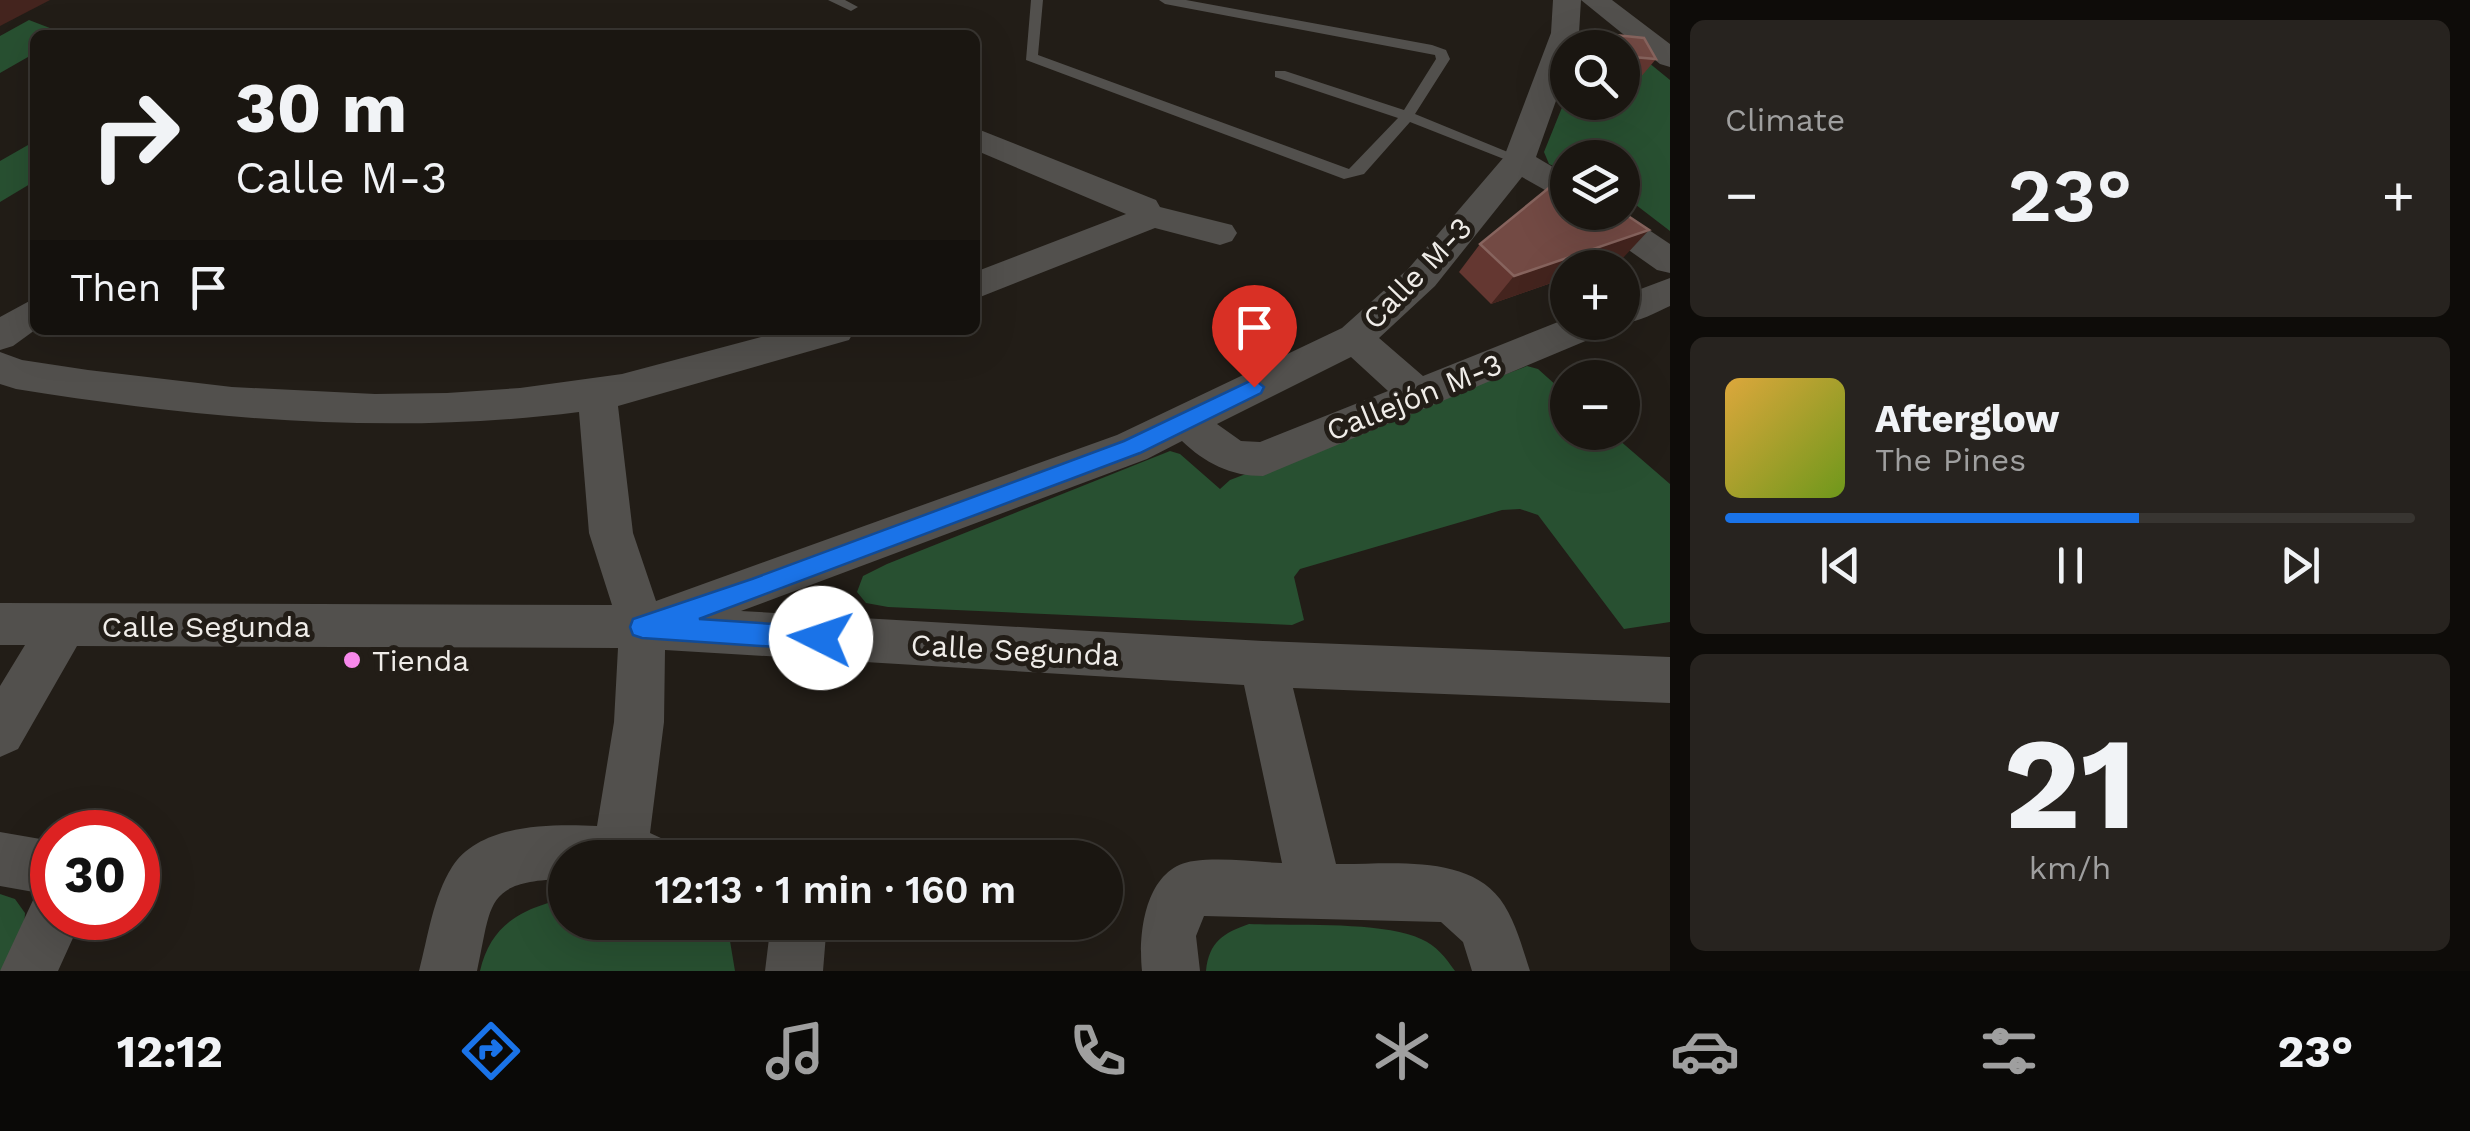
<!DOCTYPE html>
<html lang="en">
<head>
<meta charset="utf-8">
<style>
  :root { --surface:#1a1611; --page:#27231f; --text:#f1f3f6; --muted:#9f9f9f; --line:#383531; --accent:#1a73e8 }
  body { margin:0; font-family:"Work Sans",sans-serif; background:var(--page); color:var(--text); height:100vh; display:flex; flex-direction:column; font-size:38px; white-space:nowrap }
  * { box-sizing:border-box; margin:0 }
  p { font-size:32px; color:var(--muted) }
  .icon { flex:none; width:55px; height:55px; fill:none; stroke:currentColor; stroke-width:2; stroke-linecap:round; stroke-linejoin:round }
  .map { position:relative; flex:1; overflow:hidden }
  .sheet { display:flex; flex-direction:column; gap:20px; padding:20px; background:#0e0c09; width:800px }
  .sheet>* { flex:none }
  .guide { position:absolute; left:30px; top:30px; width:950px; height:305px; border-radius:15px; box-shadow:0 10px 40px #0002,0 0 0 2px var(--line); background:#1a1611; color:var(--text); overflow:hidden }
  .buttons { position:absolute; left:1550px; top:30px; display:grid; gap:20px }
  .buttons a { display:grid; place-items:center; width:90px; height:90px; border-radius:50%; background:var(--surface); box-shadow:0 10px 40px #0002,0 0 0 2px var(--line); font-size:50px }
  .speed { position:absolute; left:30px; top:810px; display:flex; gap:20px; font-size:50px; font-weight:700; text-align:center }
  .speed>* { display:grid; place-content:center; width:130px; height:130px; border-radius:50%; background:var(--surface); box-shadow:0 10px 40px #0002,0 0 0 2px var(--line); line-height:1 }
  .speed .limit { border:15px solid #d22; background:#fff; color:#111 }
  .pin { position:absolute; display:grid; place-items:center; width:85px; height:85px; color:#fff; margin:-102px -42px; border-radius:50% 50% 50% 0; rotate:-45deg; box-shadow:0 0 10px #0007 }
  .pin .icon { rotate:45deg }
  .me { position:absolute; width:110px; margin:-55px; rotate:274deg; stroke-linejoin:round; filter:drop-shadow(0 0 8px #0008) }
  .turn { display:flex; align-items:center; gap:35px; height:210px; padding:0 40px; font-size:45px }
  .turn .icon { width:130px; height:130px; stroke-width:2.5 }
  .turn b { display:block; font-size:70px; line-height:85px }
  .then { display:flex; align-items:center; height:95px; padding:0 40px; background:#0003; gap:20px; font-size:38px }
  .big { font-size:75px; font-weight:600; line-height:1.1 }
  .sheet .widget { flex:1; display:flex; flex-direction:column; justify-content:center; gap:15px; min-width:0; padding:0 35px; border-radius:15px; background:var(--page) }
  .sheet .dial { align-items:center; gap:0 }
  .dial b { font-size:130px; line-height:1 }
  .song { display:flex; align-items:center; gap:30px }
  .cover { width:120px; height:120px; border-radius:15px; background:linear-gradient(135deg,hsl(40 70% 55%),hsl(80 70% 35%)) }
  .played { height:10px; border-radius:5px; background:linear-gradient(90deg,var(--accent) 60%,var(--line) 60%) }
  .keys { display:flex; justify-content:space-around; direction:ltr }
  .heat { display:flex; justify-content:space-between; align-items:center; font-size:55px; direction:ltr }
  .trip { position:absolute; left:548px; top:840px; width:575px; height:100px; border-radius:50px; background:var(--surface); box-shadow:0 10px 40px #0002,0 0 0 2px var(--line); font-weight:600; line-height:100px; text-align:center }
  .tab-bar { display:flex; height:160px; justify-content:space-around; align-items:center; background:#0a0907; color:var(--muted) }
  .tab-bar .icon { width:70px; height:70px }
  .tab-bar .active { color:var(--accent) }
  .tab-bar b { font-size:45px; color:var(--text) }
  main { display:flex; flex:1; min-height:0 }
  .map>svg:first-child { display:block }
</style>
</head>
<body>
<main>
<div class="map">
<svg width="1670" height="971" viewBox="0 0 1670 971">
  <rect width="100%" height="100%" fill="#221d17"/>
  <!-- green -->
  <path fill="#285031" d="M29,20L68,35H35V53L0,73V36Z
    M1592,35L1627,45L1670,80V231L1623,195L1622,158H1568L1567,172L1549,164L1544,152L1567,95L1568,102H1622V48L1580,47L1582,39Z
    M35,141V181L0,202V161Z
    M1527,366L1538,369L1567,395L1568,432L1611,433L1670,484V622L1624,629L1538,515L1520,509L1502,510L1300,569L1294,577L1304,620L1292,625L888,607L866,603L857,592L863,576L887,564L1170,451L1180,454L1220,489L1230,480Z
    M0,894L15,899L25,913L23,941L0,971Z
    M548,903L565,904V922L720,923L728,929L735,971H480C489,932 512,914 548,903Z
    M1249,924C1293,926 1384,921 1421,939C1437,946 1445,957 1455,971H1206C1209,942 1223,933 1249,924Z"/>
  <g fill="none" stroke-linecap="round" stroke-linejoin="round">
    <!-- lane -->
    <path fill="#52504d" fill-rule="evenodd" d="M828,0H845L858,7L851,11Z
      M1031,0H1043L1038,55L1349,169L1398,118L1275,77V71H1285L1404,110L1436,59L1435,55L1165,4L1159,0H1186L1432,45L1446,50L1450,59L1415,114L1527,160L1519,165L1514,163L1410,122L1364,174L1344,179L1026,60Z"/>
    <!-- street -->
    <path fill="#52504d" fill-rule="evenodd" d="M1553,0H1581L1579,33L1574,48H1568V67L1536,157L1568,176V203L1522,177L1435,286L1379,338L1423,376L1568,318V322H1612L1607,332L1263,476C1230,476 1205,463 1182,441L1147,459L741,611L1263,641L1670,657V703L1293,688L1336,864C1386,865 1465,853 1500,899C1515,919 1522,947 1530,971H1472L1463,942L1441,922L1204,916L1196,936L1200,971H1142C1138,933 1145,867 1194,861C1222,857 1254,862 1282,863L1244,685L665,650L664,722L650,833L663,839L671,858H565V879C484,881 492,903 477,971H419C428,937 433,897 452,867C480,823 552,824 597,826L614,722L618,648L77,646L18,749L0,757V686L25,645H0V603L612,605L589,533L579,412C389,436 204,419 16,389L0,384V352L22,360L88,370L232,387L375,394L447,393L520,388L622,374L787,330H855L849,340L618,406L633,533L656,601L1117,435L1342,328L1409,268L1504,157L1551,33ZM1351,357L1388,391L1260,442L1241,441L1217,424Z
      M1581,0H1612L1670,44V67L1660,64Z
      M975,128L1156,200L1160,207L1232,225L1237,233L1232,241L1220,245L1155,228L975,299V272L1126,214L975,150Z
      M1581,212H1622L1670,244V273L1657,270L1586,220Z
      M1670,278V306C1654,313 1633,326 1616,322H1622V296Z
      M35,298V330L13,346L0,350V317Z
      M0,832L52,841V918H82L58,971H0L34,898L45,894L0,886Z
      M771,922H827L823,971H765Z"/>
  </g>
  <!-- wall -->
  <path fill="#643731" d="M1605,34L1656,59L1640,78L1622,77V48H1596Z
    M1480,244L1623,258L1491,304L1459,272Z"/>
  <!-- shaded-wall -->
  <path fill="#44241e" d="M0,0H50L0,26Z
    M1649,230L1623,258L1596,268H1568V277L1491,304L1514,276Z"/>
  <!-- building -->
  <path fill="#734a44" stroke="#87645e" stroke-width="2.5" d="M1605,34L1644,38L1656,59L1622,56V48H1612Z
    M1566,174L1568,212H1622L1649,230L1514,276L1480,244Z"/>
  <!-- route -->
  <path fill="#1a73e8" stroke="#114b97" stroke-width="2.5" d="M1254,379L1264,387L1261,393L1140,453L699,619L821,627L830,630L834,638L830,647L821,650L642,638L633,635L630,627L633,619L642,616L752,579L1124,441Z"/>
  <!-- markers -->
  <circle fill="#f788eb" stroke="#221d17" stroke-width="4" cx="352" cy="660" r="10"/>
  <g text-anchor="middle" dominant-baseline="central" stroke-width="10" stroke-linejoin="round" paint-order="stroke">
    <!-- street labels -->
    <g font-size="30" fill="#efece8" stroke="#221d17">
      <text transform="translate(1417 273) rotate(-46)">Calle M-3</text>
      <text transform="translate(1414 397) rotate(-22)">Callejón M-3</text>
      <text x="206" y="626">Calle Segunda</text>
      <text transform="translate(1015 650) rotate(3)">Calle Segunda</text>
    </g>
    <!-- poi labels -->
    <g font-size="30" fill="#efece8" stroke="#221d17" text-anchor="start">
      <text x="372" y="660">Tienda</text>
    </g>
  </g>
</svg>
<div class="buttons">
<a><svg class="icon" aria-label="search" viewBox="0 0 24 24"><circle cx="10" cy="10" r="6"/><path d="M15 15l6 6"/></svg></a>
<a><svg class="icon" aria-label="layers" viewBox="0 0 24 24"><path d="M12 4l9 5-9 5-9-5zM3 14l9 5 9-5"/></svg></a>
<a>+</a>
<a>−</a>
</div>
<div class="speed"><div class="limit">30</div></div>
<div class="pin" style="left:1254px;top:387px;background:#d93025"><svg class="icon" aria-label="arrive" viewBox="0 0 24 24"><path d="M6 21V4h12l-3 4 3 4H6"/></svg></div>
<svg class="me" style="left:821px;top:638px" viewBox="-20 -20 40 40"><circle r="19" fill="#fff"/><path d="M0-13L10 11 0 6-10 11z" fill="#1a73e8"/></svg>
<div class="trip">12:13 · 1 min · 160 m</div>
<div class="guide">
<div class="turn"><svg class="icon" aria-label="right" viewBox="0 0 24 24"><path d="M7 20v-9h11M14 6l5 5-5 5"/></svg><div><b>30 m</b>Calle M-3</div></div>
<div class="then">Then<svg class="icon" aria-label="arrive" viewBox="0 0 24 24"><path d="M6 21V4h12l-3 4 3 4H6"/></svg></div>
</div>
</div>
<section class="sheet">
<div class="widget"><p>Climate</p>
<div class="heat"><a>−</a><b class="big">23°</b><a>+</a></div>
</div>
<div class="widget">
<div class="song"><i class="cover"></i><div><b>Afterglow</b><p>The Pines</p></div></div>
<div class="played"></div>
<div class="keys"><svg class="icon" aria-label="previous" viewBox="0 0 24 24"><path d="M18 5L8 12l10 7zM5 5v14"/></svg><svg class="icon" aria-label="pause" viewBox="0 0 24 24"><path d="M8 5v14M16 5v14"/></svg><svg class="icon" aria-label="next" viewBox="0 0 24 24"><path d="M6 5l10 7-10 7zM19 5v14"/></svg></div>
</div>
<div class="widget dial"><b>21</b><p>km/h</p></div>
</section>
</main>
<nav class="tab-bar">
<b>12:12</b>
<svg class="icon active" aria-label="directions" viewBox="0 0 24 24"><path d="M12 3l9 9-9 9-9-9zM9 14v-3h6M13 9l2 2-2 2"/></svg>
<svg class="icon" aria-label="music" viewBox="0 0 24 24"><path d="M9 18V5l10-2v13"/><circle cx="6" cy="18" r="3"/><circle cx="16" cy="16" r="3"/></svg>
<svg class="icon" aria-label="phone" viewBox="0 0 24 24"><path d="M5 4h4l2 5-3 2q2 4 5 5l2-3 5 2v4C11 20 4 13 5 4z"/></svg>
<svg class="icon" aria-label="climate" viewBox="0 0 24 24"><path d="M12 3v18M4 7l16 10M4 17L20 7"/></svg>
<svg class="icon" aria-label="car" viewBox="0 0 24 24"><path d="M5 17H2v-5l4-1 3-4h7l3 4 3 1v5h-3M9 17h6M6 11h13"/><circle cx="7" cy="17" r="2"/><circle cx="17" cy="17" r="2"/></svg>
<svg class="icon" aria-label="filters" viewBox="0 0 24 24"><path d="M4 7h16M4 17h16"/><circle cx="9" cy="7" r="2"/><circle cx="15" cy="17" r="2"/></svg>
<b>23°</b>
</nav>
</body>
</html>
